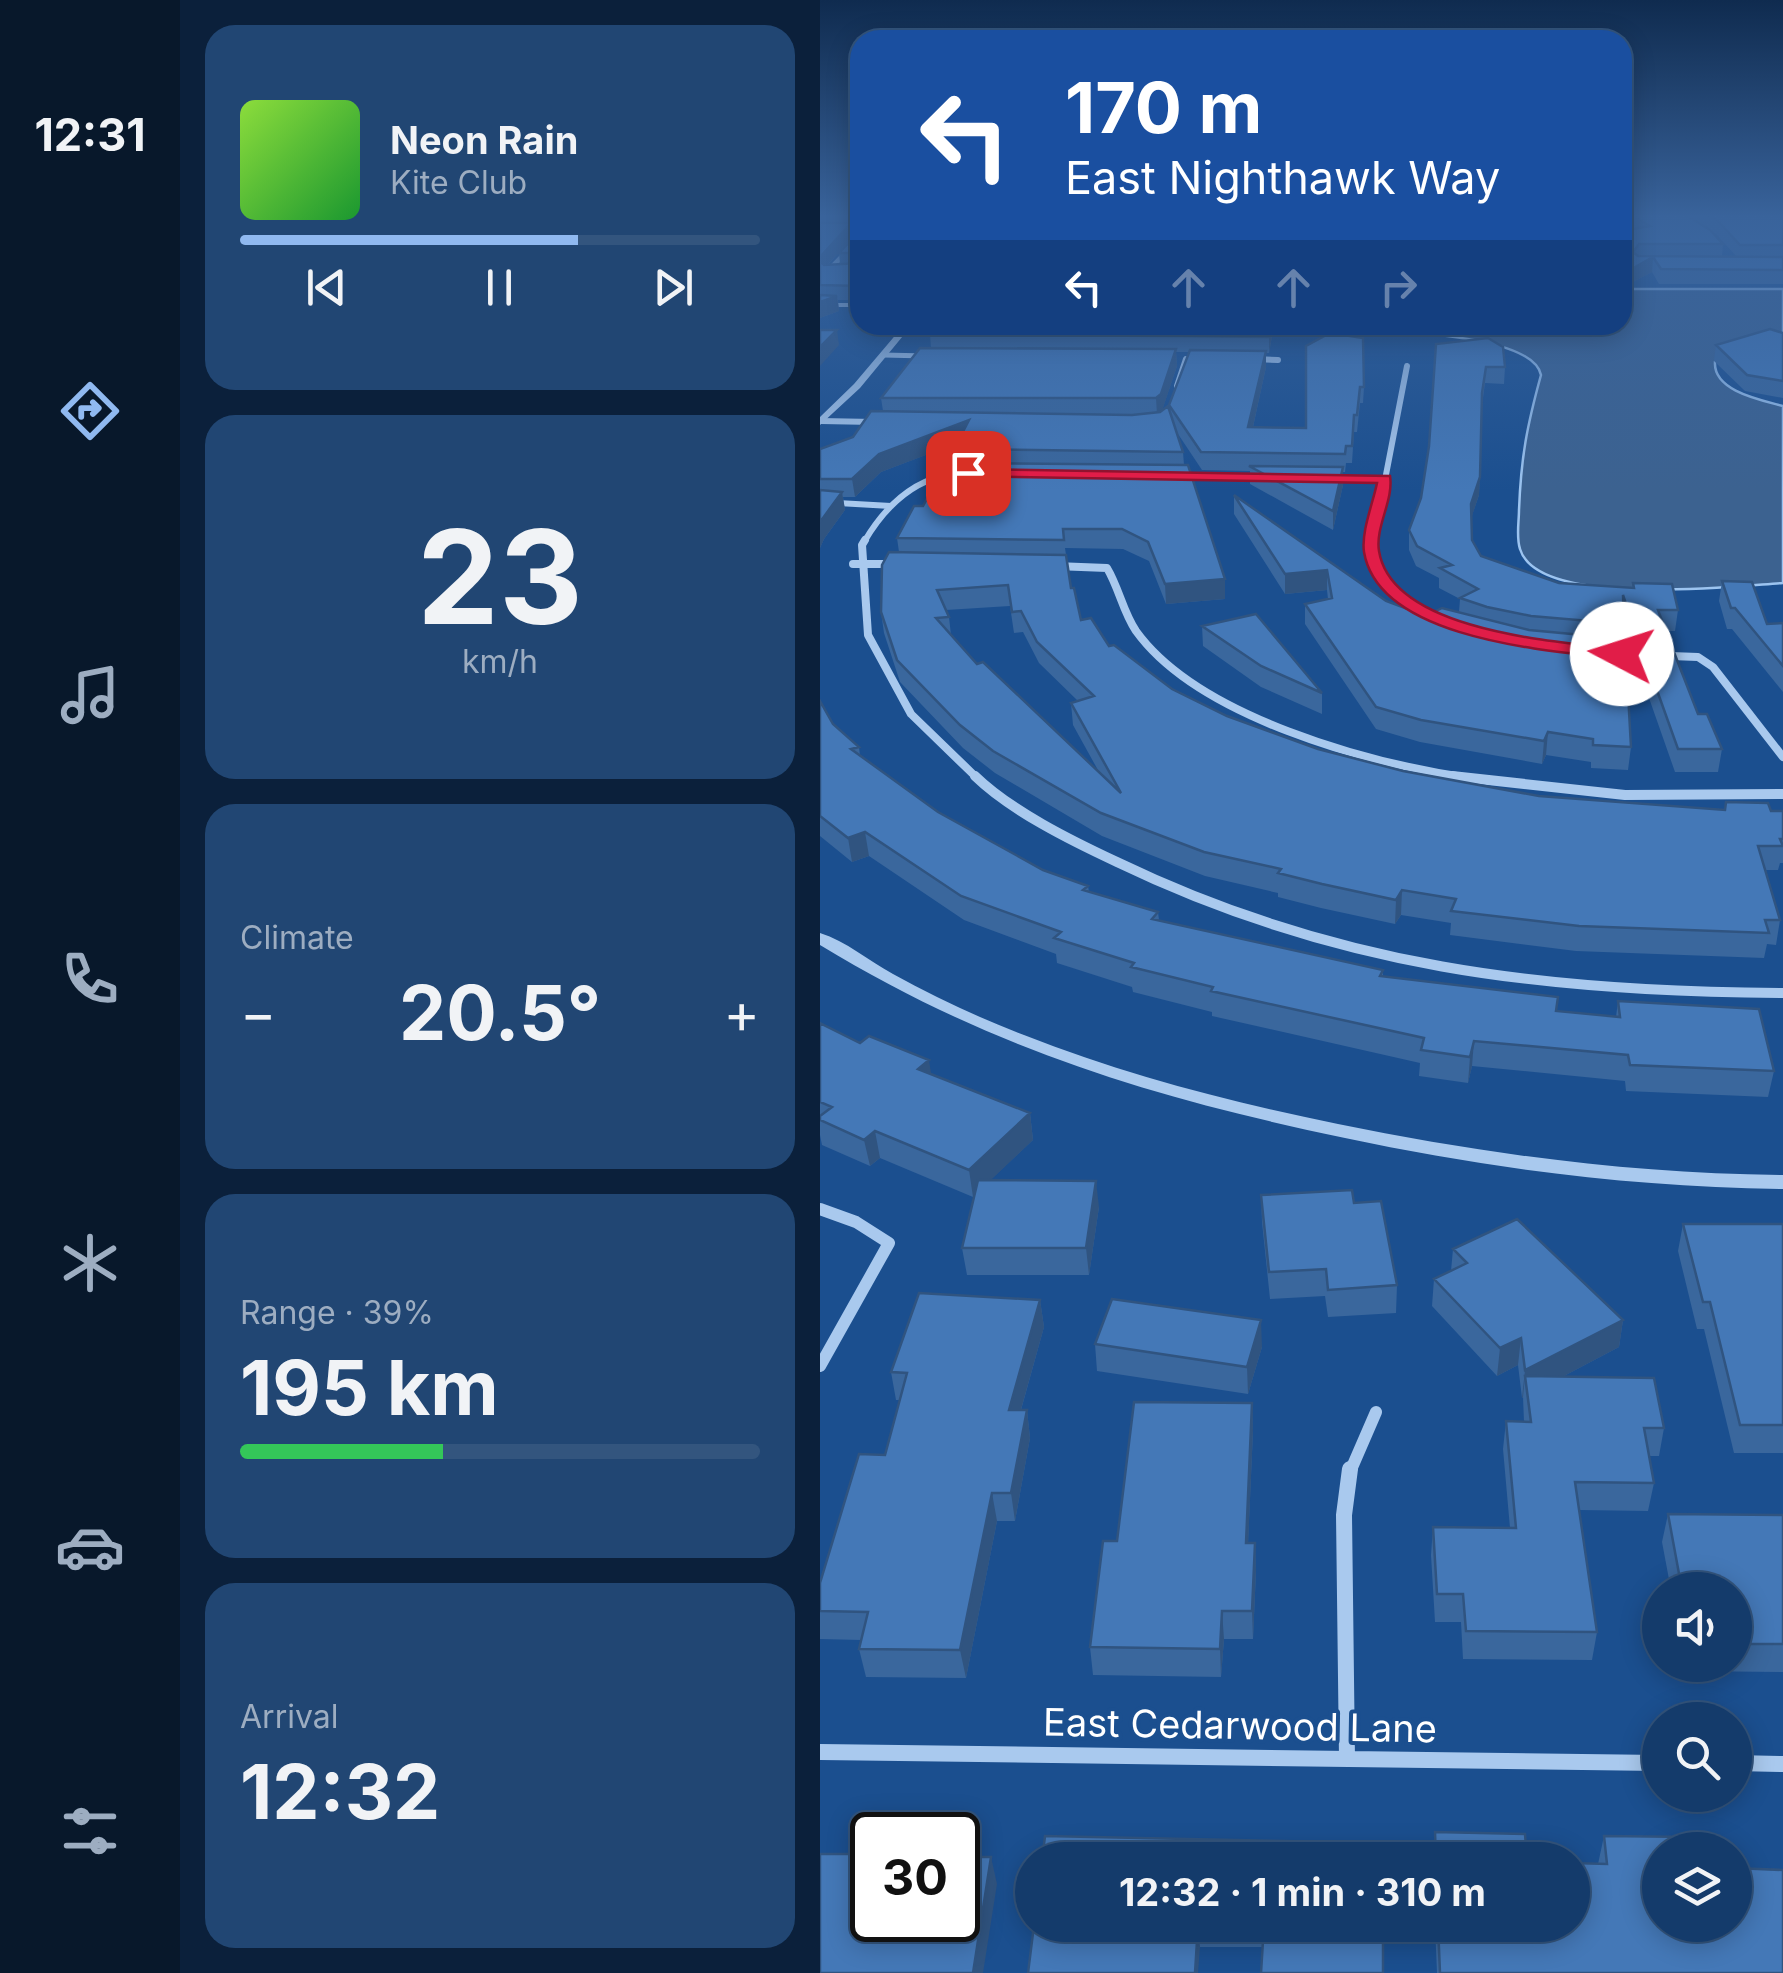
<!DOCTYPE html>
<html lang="en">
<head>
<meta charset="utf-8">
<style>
  :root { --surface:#143b6b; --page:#214673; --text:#f1f3f6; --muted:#9dadc1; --line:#33557e; --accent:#90b9f0 }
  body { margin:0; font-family:Inter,sans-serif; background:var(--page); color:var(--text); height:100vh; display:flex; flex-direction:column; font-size:38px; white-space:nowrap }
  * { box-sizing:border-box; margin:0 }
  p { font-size:32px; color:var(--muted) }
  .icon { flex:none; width:55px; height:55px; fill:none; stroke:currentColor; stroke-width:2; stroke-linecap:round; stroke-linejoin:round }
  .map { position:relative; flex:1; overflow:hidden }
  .panel { display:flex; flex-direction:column; gap:25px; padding:25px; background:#0b203b; width:640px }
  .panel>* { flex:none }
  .guide { position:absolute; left:30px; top:30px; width:782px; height:305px; border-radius:30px; box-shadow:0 5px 25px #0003,0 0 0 2px var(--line); background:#1a4fa0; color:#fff; overflow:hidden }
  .buttons { position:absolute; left:822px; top:1572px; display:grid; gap:20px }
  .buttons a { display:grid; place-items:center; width:110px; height:110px; border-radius:50%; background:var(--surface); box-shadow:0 5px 25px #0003,0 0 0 2px var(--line); font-size:50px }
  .speed { position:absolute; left:30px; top:1812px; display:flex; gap:20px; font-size:50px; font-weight:700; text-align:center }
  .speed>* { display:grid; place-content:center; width:130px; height:130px; border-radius:50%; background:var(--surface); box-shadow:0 5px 25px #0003,0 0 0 2px var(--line); line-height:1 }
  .speed .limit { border:5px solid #111; border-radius:15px; background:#fff; color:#111 }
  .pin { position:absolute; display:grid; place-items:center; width:85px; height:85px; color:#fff; margin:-42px; border-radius:20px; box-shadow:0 5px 15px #0006 }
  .me { position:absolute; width:110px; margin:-55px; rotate:275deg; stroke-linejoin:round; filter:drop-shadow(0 0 8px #0008) }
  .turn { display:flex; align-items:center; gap:35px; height:210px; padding:0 50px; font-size:45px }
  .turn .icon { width:130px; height:130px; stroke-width:2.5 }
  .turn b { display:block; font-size:70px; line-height:85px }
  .lanes { display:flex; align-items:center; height:95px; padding:0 50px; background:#0003; justify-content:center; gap:50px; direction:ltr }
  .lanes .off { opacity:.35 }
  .big { font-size:75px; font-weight:700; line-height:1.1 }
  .panel .tile { flex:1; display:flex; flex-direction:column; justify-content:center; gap:15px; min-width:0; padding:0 35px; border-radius:30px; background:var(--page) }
  .panel .dial { align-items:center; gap:0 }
  .dial b { font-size:130px; line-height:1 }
  .song { display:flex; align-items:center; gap:30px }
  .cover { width:120px; height:120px; border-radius:15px; background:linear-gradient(135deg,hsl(90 70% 55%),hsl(130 70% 35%)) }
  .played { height:10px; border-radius:5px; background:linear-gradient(90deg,var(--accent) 65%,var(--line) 65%) }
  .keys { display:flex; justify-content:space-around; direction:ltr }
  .heat { display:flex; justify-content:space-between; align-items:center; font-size:55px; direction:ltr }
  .charge { height:15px; border-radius:8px; background:linear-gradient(90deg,#34c759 39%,var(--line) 0) }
  .trip { position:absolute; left:195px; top:1842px; width:575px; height:100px; border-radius:50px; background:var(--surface); box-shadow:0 5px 25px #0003,0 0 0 2px var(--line); font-weight:700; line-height:100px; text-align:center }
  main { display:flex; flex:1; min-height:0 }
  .dock { display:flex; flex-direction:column; width:180px; justify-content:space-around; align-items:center; background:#08182b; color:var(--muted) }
  .dock .icon { width:70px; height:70px }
  .dock .selected { color:var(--accent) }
  .dock b { font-size:45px; color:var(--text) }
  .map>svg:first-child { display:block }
</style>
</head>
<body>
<main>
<nav class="dock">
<b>12:31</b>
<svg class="icon selected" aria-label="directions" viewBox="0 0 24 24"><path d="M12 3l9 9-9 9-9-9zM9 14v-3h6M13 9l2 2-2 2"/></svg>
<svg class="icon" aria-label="music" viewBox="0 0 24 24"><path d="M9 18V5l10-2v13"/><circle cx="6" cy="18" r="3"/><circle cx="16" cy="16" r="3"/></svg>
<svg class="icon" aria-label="phone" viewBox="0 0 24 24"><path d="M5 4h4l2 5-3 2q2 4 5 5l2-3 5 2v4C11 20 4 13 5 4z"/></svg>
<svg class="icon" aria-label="climate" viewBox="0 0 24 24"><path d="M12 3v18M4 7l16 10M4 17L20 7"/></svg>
<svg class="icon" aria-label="car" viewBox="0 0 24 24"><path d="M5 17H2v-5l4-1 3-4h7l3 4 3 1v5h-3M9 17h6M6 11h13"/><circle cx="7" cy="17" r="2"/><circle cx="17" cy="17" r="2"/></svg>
<svg class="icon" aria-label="filters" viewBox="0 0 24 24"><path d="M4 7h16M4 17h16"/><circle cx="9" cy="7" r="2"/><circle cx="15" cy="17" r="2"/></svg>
</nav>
<section class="panel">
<div class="tile">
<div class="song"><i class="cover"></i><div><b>Neon Rain</b><p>Kite Club</p></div></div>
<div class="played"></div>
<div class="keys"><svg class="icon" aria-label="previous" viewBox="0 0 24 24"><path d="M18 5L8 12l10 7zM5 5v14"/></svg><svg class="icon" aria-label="pause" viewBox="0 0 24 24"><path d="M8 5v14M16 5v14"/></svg><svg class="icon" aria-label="next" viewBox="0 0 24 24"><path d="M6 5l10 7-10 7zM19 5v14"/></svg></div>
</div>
<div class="tile dial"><b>23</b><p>km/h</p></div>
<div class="tile"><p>Climate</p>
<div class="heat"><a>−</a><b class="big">20.5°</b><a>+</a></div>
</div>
<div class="tile"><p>Range · 39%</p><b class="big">195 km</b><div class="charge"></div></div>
<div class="tile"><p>Arrival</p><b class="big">12:32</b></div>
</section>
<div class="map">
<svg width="963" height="1973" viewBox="0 0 963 1973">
  <rect width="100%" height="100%" fill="#1b4f8f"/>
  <!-- water -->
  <path fill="#3c6290" stroke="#9cc4f0" stroke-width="2.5" d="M803,289H963V337L895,362C893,391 941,400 963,406V583C914,586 718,609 700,549C696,537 699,522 699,510C701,457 707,426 721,375C705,296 219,346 139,325H802Z"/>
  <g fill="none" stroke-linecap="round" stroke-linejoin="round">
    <!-- minor-far5 -->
    <path stroke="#a9c9ee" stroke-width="5" d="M0,230H40
      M6,273L40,238
      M63,355L107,356"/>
    <!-- minor-far4 -->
    <path stroke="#a9c9ee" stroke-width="6" d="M434,359L458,360
      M357,386L366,359
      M1,421L54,422
      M359,476L442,477
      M509,478L565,479
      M0,502L71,506
      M44,542C64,508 91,480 132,474
      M553,542L587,366"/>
    <!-- minor-far3 -->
    <path stroke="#a9c9ee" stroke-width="8" d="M45,540L42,545L48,635L91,714L157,778
      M553,540C550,582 585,602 619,618
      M33,564H73
      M235,566L287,568C299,588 303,612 316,631C378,717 548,763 649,778
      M796,654L878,657L893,667L963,757"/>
    <!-- minor-far2 -->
    <path stroke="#a9c9ee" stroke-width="10" d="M155,776C191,811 252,841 297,862C515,967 724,992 963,993
      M632,776L805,795L963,794"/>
    <!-- minor-far1 -->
    <path stroke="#a9c9ee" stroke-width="12" d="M0,1209L36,1222L69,1243L0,1366
      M530,1472L556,1412"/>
    <!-- minor -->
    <path stroke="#a9c9ee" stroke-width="16" d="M0,1752L840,1763
      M527,1759L524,1515L530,1469
      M915,1763L963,1764"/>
    <!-- tertiary -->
    <path fill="#a9c9ee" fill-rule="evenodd" d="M0,303H40V307H0Z
      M84,325H92L40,388L0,425V417L34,384Z
      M0,933C26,941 49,961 73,974C115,997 159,1018 204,1035C305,1075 411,1102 518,1124C665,1154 813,1174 963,1175V1189C815,1187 670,1169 525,1138C334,1098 169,1048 0,945Z"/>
  </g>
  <!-- wall -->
  <path fill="#3a679d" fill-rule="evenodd" d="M0,215H40V225H31L33,236L8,265L20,264L19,253L40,231V300H18L19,311L0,318Z
    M802,215H963V284H839L832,272L809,284H802V231L812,229L802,223ZM890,230L896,234L917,257H902L903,244Z
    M116,325H452V336L449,353H446V367L433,427L486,428V346L544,387L543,403H540L537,432H534L532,463H526L525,472H523V485L513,530L430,484V471L382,470L358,434L363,452L364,465L405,579V599L346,604L329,561L303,549L245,548L251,588L261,620L289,646L352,689L407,716L498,749L583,771L719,796L905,810L963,811V863H960L958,870H946L960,920L956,945L947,944L944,958L756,951L630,935L631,923L581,915L575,924L501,908L458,897V893L385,876L282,836L175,773L143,748L80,682L64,633L61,612L79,552L77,538L135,463L134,449L137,443L61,472L35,497H23L25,510L4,539L0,548V449L33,437L63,411L61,398L111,348L110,334ZM356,352H370L348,406L342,410L357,366ZM190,606L194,633L203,632L219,663L258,701L251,703L253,725L279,772L157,664L131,635L129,617L126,610Z
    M963,333V398L925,391L894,361L896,345Z
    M616,344L685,367L684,384L665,383L662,405L659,495L651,518L652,540L661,556L739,583L812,588L813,583L858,610L855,631H844L843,641L878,714L902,749L898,772H855L816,661L818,646H811L804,626L802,639L811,747L808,770L771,768V762L726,755L722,764L600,742L556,729L485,624V604L508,599L507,590L465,594L414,514V495L566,601L606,616L639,612L640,599L619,588V578L596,566L589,550V530L601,498L609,446Z
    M902,581L947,624L963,623V692L912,629H907L899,601Z
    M382,626L502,693V714L441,687L383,646Z
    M0,701L13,724L39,747L40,756L118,812L223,870L268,886L269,892L338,912L339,920L563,970V976L736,1011L796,1017L798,1001L954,1071L948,1097L806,1091L805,1081L652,1066L648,1083L599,1076L600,1063L392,1016V1012L313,992L312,987L237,963L236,954L144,920L49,856L32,862L0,836Z
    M0,1023L40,1043L112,1074L210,1113L213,1140L170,1180L279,1207L269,1275H147L142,1248L154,1195L153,1197L60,1158L50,1166L2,1145L0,1135Z
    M441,1195L534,1203L577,1285L576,1313L508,1317L505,1296L450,1299L442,1222Z
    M863,1224H963V1453H914L884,1329H877L858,1251Z
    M633,1249L803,1320L799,1347L742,1377L844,1428L839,1456H829L834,1483L828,1511L759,1510L777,1632L772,1660L643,1659L641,1622H615L611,1555L613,1527L690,1528L683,1449L686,1421L704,1422L703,1397L702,1398L698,1365L677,1376L612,1306L614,1279L631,1271Z
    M220,1300L224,1327L201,1410H207L210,1438L195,1521H177L146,1678L46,1677L39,1649L41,1640L0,1639V1583L65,1455L80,1400H76L71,1372Z
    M275,1344L442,1347L428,1394L277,1371Z
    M432,1403L433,1431L428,1543H435L436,1571L433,1639H404L401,1677L273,1675L270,1647L297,1541Z
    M848,1514L963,1515V1672L867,1671L865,1665H915V1590H851L842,1542Z
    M784,1836L840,1850L963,1973H617L615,1925H752L778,1864Z
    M214,1925H563L442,1947H380Z"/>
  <!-- shaded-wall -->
  <path fill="#305480" d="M31,223L33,236L0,273V257Z
    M833,257L832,272L809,284L810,270Z
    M17,296L19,311L0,318V302Z
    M451,325L452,336L449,353V337Z
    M17,330L19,345L0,366V347Z
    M356,349L357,366L342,411L337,415L336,398Z
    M446,351V367L429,445L428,427Z
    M149,420L151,438L61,472L35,497L32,479L59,454Z
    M523,467V485L513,530V511Z
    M660,477L659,495L650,522L651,504Z
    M22,492L25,510L4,539L0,548V522Z
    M507,570V590L465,594V574Z
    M405,579V599L346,604L345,584Z
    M728,732L726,755L722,764L724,741Z
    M45,832L49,856L32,862L28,838Z
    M582,890L581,915L575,924L576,900Z
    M654,1041L652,1066L648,1083L650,1057Z
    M109,1060L113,1086L98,1069Z
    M210,1113L213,1140L153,1197L149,1170Z
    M55,1131L60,1158L50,1166L44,1140Z
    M276,1181L279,1207L269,1275L266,1248Z
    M220,1300L224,1327L193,1438L189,1410Z
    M441,1320L442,1347L428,1394L427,1367Z
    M803,1320L799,1347L708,1395L705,1376L703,1397L702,1398L705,1370Z
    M701,1338L698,1365L677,1376L680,1348Z
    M432,1403L433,1431L427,1571L426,1543Z
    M207,1410L210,1438L195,1521L191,1493Z
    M172,1493L177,1521L146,1678L140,1650Z
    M435,1543L436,1571L433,1639L432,1611Z
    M402,1611L404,1639L401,1677L400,1649Z
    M171,1857L177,1884L163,1973H153Z
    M378,1925L380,1947L378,1973H375Z"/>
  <!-- building -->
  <path fill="#4478b7" stroke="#305480" stroke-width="2.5" fill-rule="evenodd" d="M812,215H866L890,230L903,244H819L813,252L818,256L963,257V270L841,269L833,257L810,270L802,269V231L830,226Z
    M888,215H963V245H920L898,221Z
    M0,223H31L0,257Z
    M40,231V253H19Z
    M0,261L4,265L40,263V286L0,285Z
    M0,295L17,296L0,302Z
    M116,325H451L449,337L110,334Z
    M950,329L963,333V381L927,375L896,345Z
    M0,330H17L0,347Z
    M510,333L543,338L544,387H540L537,415H534L532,446H526L525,454L381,452L349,405L370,350L446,351L428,427L486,428V346Z
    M668,338L683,347L685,367H666L662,393L660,477L651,504L652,540L661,556L739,583L814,588L813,583L852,584L858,610H838L844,626L813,625L803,595L804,624L711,616L667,607L640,598L658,589L620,568L632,565L597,546L589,530L601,498L609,446L616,344Z
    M100,348L356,349L341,394L336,398H61Z
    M348,406L363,452L134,449L149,420L59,454L32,479H0V449L33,437L51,411L312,415L340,412Z
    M126,463L368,465L405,579L345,584L328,542L302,529H243L244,540L77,538L94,506H103Z
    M429,466L523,467L513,511Z
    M0,490L22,492L0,522Z
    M414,495L566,601L606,616L622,608L709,630L805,639L811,747L773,745V739L728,732L724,741L601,720L556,707L485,604L512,598L507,570L465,574Z
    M69,552L246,555L251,588H254L261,620L271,618L289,646L294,645L352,689L407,716L498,749L583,771L719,796L905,810L906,802L948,803L951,811H963V839H960L963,846H938L960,920H945L949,933L759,926L631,911L636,899L582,890L576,900L502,884L458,873L461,869L384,852L281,813L173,751L140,725L77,660L61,612L62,565ZM188,585L192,612L201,611L217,642L274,696L251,703L301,793L163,662L157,664L116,618L129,617L117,590Z
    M902,581L932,582L947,624L963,623V666L915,608H911Z
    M436,614L502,693L441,666L382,626Z
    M819,640L850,642L878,714H887L902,749H858Z
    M0,701L13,724L39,747L31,749L118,812L223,870L268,886L263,890L338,912L332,919L563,970L560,976L738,997L736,1011L800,1017L798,1001L939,1009L954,1071L810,1065L808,1055L654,1041L650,1057L601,1050L604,1038L391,991L393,987L311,967L314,963L234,938L241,932L141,896L45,832L28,838L0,816Z
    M0,1023L40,1043L49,1036L109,1060L98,1069L210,1113L149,1170L55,1131L44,1140L0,1120V1116L12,1107L0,1102Z
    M158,1180L276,1181L266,1248H142Z
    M532,1190L534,1203L561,1201L577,1285L508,1290L506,1269L449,1272L441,1195Z
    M697,1219L803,1320L705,1370L701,1338L680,1348L614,1279L647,1263L633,1249Z
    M863,1224H963V1425H920L890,1302H883Z
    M99,1293L220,1300L189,1410H207L191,1493H172L140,1650L39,1649L48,1612L0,1611V1583L39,1454L65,1455L87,1373L71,1372Z
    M292,1299L441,1320L427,1367L275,1344Z
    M705,1376L834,1378L844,1428H824L834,1483L755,1482L777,1632L646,1631L643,1594H617L613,1527L696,1528L686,1421L711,1422Z
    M314,1402L432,1403L426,1543H435L432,1611H402L400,1649L270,1647L283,1541H297Z
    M848,1514L963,1515V1644H915V1590H862Z
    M40,1826L130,1827L129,1835H52V1920H138V1857H171L153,1973H0V1854H33Z
    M615,1832L705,1834L707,1860H616Z
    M225,1836L562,1843V1860H222Z
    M784,1836L876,1837L878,1850H840V1925H915V1868L963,1870V1973H620L618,1925H752V1863L787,1864Z
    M214,1925H378L375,1973H208Z
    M444,1925H563V1973H441Z"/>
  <!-- sky -->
  <linearGradient id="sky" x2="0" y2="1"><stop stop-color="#0f2b4f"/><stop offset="0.44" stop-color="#39639b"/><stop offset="1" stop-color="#39639b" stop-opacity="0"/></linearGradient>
  <rect width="963" height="491" fill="url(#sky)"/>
  <!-- route -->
  <path fill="#e11d48" stroke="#92132f" stroke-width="2.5" d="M148,469L570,476C574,500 555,527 559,551C572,632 739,642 802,649L810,654L802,659C733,651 559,641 544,552C541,532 553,503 557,483L143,476L141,473Z"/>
  <g text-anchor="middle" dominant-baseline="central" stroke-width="8" stroke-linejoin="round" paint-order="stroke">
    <!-- near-street labels -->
    <g font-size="38" fill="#fff" stroke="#1b4f8f">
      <text transform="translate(420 1725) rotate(1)">East Cedarwood Lane</text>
    </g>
  </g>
</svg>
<div class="buttons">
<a><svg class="icon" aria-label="sound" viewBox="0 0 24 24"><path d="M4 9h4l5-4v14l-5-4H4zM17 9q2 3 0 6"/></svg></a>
<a><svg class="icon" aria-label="search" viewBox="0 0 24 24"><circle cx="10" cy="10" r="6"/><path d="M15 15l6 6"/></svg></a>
<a><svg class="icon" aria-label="layers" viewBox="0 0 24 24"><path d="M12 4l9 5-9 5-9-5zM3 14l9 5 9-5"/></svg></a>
</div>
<div class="speed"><div class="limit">30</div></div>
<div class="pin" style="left:148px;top:473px;background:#d93025"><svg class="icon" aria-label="arrive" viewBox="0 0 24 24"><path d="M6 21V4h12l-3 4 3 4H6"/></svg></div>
<svg class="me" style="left:802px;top:654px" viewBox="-20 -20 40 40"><circle r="19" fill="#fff"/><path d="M0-13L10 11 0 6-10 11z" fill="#e11d48"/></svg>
<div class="trip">12:32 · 1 min · 310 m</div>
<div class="guide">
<div class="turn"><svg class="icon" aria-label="left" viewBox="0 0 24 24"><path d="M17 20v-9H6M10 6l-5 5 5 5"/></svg><div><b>170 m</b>East Nighthawk Way</div></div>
<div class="lanes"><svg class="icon" aria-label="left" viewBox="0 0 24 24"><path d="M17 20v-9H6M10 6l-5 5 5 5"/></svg><svg class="icon off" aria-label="ahead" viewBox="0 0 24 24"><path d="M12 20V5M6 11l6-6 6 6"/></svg><svg class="icon off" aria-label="ahead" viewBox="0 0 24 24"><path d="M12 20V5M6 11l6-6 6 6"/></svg><svg class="icon off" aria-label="right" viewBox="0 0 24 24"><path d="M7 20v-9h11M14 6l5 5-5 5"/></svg></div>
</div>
</div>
</main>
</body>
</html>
